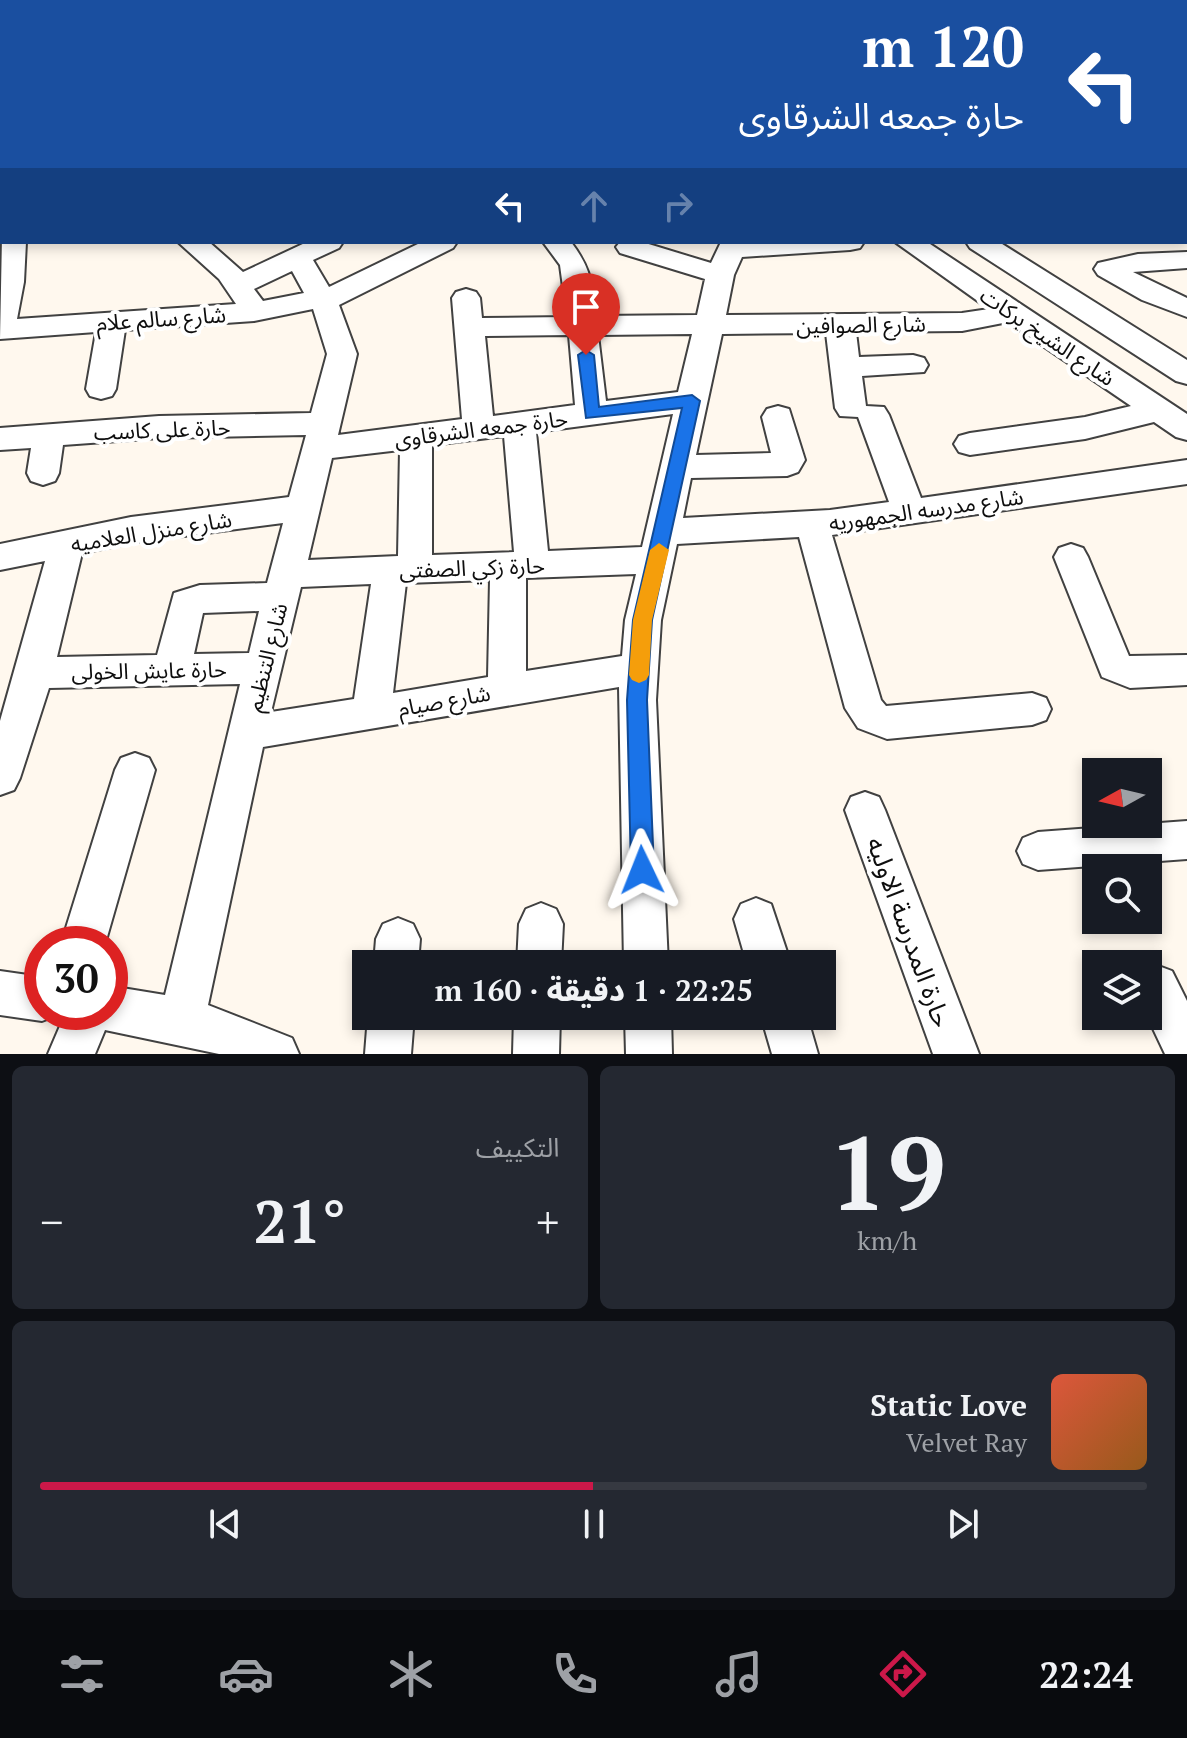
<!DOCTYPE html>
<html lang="ar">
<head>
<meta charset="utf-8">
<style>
  :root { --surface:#171b24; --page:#242831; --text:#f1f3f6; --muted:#9ea1a6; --line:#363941; --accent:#cc1849 }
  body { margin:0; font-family:"PT Serif","Noto Sans Arabic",serif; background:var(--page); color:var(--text); direction:rtl; height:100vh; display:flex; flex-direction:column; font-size:30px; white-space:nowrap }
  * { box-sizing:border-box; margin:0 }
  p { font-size:26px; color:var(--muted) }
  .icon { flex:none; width:44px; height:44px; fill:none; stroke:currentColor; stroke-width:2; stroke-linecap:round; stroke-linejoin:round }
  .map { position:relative; height:1054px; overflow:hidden; direction:ltr }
  .sheet { display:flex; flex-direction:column; gap:12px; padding:12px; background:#0d0f14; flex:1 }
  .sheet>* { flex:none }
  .banner { position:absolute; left:0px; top:0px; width:1188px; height:244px; box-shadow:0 4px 12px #0003; direction:rtl; background:#1a4fa0; color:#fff; overflow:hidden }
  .needle { width:52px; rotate:262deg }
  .fabs { position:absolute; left:1082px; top:758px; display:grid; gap:16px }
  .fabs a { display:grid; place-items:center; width:80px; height:80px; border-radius:0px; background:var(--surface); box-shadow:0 4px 12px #0003; font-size:40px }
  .speed { position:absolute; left:24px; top:926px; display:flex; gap:16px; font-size:40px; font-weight:700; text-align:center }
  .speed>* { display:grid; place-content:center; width:104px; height:104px; border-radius:50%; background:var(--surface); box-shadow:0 4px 12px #0003; line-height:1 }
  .speed .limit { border:12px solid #d22; background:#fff; color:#111 }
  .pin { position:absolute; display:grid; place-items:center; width:68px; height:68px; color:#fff; margin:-82px -34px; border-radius:50% 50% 50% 0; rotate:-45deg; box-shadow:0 0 8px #0007 }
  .pin .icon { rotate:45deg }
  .me { position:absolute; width:88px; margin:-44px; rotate:358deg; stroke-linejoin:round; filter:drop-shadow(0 0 6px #0008) }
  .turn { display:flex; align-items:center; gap:28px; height:168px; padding:0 32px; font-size:36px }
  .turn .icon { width:104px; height:104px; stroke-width:2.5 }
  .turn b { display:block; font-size:56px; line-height:68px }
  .lanes { display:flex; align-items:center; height:76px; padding:0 32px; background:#0003; justify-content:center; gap:40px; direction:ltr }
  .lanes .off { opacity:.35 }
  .big { font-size:60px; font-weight:800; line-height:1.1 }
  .sheet .widget { flex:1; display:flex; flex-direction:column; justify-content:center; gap:12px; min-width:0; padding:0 28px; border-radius:12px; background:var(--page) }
  .sheet .dial { align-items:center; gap:0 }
  .dial b { font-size:104px; line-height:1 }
  .song { display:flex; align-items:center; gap:24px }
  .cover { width:96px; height:96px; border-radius:12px; background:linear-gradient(135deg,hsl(10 70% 55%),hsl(30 70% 35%)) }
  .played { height:8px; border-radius:4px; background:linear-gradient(90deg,var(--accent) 50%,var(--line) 50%) }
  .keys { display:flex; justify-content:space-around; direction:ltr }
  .heat { display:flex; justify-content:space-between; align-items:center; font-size:44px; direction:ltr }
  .sheet .tiles { flex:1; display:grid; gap:12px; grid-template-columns:1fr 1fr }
  .widget:last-child { grid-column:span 2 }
  .trip { position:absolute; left:352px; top:950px; width:484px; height:80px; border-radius:0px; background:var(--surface); box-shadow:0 4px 12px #0003; font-weight:800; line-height:80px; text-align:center; direction:rtl }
  .tabs { display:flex; height:128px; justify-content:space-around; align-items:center; background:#090b0e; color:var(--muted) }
  .tabs .icon { width:56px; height:56px }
  .tabs .on { color:var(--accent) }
  .tabs b { font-size:36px; color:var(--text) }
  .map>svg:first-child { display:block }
</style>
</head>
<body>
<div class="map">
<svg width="1187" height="1054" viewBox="0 0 1187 1054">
  <rect width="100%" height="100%" fill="#fff8ee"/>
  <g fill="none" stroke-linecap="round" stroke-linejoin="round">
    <defs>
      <path id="minor" d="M0,0H10L11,2H2V10Z
        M206,0H229L231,2H208Z
        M315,0H338L340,2H317Z
        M566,0H594L596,2H568Z
        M663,0H708L710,2H663Z
        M1010,0H1032L1034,2H1012Z
        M1057,0H1120L1055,2Z
        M1186,20H1187V34H1186Z
        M1186,60H1187V76H1186Z
        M0,77H2V92H0Z
        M0,103H2V117H0Z
        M0,129H2V143H0Z
        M1186,134H1187V148H1186Z
        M0,152H2V168H0Z
        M1186,184H1187V200H1186Z
        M2,237V242H26L24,282L17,319L236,304L219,279L178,242H209L243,272L307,242H343L339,248L313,260L329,287L422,242H457L453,248L339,305L357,354L338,435L462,419L452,298L456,292L466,289L476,292L480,298L482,318L567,317L560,265L543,242H571C592,270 591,282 596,316L697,315L705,279L620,253L616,247L620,242H642L711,263L721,242H864L860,248L850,250L742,257L734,275L726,315L962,313L989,309L895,242H927L1187,414V440L1176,437L1154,422L1085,439L970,455L959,452L954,444L959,436L970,433L1085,417L1131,406L1008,322L962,331L856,332L859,357L913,355L924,358L928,365L924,372L862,376L866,406L884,407L889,415L921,498L1187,460V484L832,535L881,700L886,706L1032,693L1046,698L1051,709L1046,720L1032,725L887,739L858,728L845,708L799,537L677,544L661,620L656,700L668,964H624L619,687L263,747L208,1005L292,1038L299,1054H219L105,1030L95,1054H48L66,1012H110V986L165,995L240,684L49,688L20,778L14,790L0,795V721L45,561L0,570V544L131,517L289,497L306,435L159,438L63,445L59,473L55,481L43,485L31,481L27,473L31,448L0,450V428L159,416L311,413L327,354L313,309L254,321L125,330L116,389L112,396L101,399L90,396L86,389L96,332L0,339ZM292,271L304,293L263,301L254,289ZM826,333L835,408L840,416L858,417L889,502L830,510L683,518L691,478L787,476L798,472L805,460L789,409L778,406L767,409L762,417L771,453L696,455L722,334ZM692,334L678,392L606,401L598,335ZM569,335L575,405L493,416L485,336ZM673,414L642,547L548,551L536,432ZM504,436L514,552L432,555V445ZM400,450L398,556L308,560L332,458ZM283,523L267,583L200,585L174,593L157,655L57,657L82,553L131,543ZM636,574L625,620L622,656L526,671V578ZM490,580L488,677L393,693L406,583ZM371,584L354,699L271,712L301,587ZM259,611L249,653L194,654L203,613Z
        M966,242H999L1187,360V384L1176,381L970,248Z
        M1187,252V268L1133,272L1187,298V317L1142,300L1098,275L1094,269L1098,263L1138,254Z
        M1071,544L1083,548L1088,557L1129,656L1187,655V685L1130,688L1102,677L1054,557L1059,548Z
        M135,753L149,758L155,770L105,944H61L115,770L121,758Z
        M865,792L879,797L885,810L979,1054H933L845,810L851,797Z
        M1187,821V859L1038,870L1023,864L1017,851L1023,838L1038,832Z
        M756,898L771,904L791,964H747L734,919L741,904Z
        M541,903L556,909L563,924L561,964H517L519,924L526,909Z
        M398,918L413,924L420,939L418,964H374L376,939L383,924Z
        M1156,965L1172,971L1187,1001V1054H1165L1147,1016L1148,968Z
        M0,971L42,977V1012H59L58,1015L42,1021L0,1015Z
        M368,1016H414L411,1054H365Z
        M514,1016H560L559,1054H513Z
        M625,1016H671L672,1054H626Z
        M761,1016H807L818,1054H772Z"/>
    </defs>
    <!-- minor casing -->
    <use href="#minor" stroke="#414141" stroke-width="4"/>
    <!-- minor -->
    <use href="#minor" fill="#fff" fill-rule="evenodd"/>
  </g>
  <!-- route -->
  <path fill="#1a73e8" stroke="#114b97" stroke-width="2" d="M586,350L594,355L599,407L692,395L700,401L652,620L647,700L654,870L650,877L642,880L634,877L631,870L627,700L633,620L682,408L586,418L578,355Z"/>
  <!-- slow -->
  <path fill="#f59e0b" d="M659,543L669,550L652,620L649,675L646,680L639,683L632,680L629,675L633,620L650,550Z"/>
  <g text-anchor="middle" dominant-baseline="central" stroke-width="8" stroke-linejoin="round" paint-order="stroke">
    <!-- street labels -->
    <g font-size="22" fill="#0e0e0e" stroke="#fff">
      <text transform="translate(161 318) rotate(-4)">شارع سالم علام</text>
      <text transform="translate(861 324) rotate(-1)">شارع الصوافين</text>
      <text transform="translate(1048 336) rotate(34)">شارع الشيخ بركات</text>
      <text transform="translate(481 428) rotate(-7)">حارة جمعه الشرقاوى</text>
      <text transform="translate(162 429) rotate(-2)">حارة على كاسب</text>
      <text transform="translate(926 509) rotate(-8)">شارع مدرسه الجمهوريه</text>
      <text transform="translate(151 531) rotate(-9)">شارع منزل العلاميه</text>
      <text transform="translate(472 567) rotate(-2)">حارة زكي الصفتى</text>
      <text transform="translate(266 657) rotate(-76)">شارع التنظيم</text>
      <text transform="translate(149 670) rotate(-1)">حارة عايش الخولى</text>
      <text transform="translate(444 700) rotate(-10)">شارع صيام</text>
    </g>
    <!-- near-street labels -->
    <g font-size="26" fill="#0e0e0e" stroke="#fff">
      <text transform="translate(910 932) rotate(70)">حارة المدرسة الاوليه</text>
    </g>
  </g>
</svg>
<div class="fabs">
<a><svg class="needle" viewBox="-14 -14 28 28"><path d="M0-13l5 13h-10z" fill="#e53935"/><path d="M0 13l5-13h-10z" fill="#9ea1a6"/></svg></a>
<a><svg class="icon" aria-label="search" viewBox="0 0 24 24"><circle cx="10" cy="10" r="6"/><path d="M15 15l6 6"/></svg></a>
<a><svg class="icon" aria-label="layers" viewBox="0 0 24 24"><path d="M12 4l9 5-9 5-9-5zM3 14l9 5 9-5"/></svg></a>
</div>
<div class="speed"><div class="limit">30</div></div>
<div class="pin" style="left:586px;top:355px;background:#d93025"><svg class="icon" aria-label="arrive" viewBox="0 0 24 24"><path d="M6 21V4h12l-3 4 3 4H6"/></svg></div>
<svg class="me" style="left:642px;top:870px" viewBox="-20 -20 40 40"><path d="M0-17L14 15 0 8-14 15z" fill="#1a73e8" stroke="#fff" stroke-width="4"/></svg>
<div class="trip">22:25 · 1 دقيقة · 160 m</div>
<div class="banner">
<div class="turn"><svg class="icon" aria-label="left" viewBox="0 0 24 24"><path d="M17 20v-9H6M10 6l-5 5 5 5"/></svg><div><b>120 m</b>حارة جمعه الشرقاوى</div></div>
<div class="lanes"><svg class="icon" aria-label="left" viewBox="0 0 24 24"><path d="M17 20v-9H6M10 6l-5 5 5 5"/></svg><svg class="icon off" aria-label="ahead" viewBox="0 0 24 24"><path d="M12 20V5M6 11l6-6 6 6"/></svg><svg class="icon off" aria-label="right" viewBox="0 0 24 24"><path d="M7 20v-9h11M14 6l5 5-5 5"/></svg></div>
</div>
</div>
<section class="sheet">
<div class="tiles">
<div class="widget dial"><b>19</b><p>km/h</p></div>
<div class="widget"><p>التكييف</p>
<div class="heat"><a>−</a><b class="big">21°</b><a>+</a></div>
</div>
<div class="widget">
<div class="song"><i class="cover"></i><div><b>Static Love</b><p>Velvet Ray</p></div></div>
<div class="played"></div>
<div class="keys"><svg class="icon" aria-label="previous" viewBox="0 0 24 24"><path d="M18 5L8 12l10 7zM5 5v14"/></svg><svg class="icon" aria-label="pause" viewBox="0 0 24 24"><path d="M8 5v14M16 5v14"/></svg><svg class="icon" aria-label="next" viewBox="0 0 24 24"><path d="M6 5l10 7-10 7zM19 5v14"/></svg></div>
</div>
</div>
</section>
<nav class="tabs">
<b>22:24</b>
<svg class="icon on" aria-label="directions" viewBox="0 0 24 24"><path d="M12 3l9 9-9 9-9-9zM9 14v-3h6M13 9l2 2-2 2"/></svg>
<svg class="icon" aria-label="music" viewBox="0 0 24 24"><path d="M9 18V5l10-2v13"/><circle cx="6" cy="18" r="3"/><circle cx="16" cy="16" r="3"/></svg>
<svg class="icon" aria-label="phone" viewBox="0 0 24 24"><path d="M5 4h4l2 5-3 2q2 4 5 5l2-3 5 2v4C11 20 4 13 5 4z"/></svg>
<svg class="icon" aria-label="climate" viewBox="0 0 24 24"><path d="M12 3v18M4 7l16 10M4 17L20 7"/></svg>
<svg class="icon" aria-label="car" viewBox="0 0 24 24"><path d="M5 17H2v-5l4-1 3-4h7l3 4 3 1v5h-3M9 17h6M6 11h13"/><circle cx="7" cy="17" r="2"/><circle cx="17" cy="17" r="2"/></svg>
<svg class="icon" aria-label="filters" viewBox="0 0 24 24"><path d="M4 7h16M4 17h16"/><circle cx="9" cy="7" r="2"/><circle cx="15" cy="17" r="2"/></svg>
</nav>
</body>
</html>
